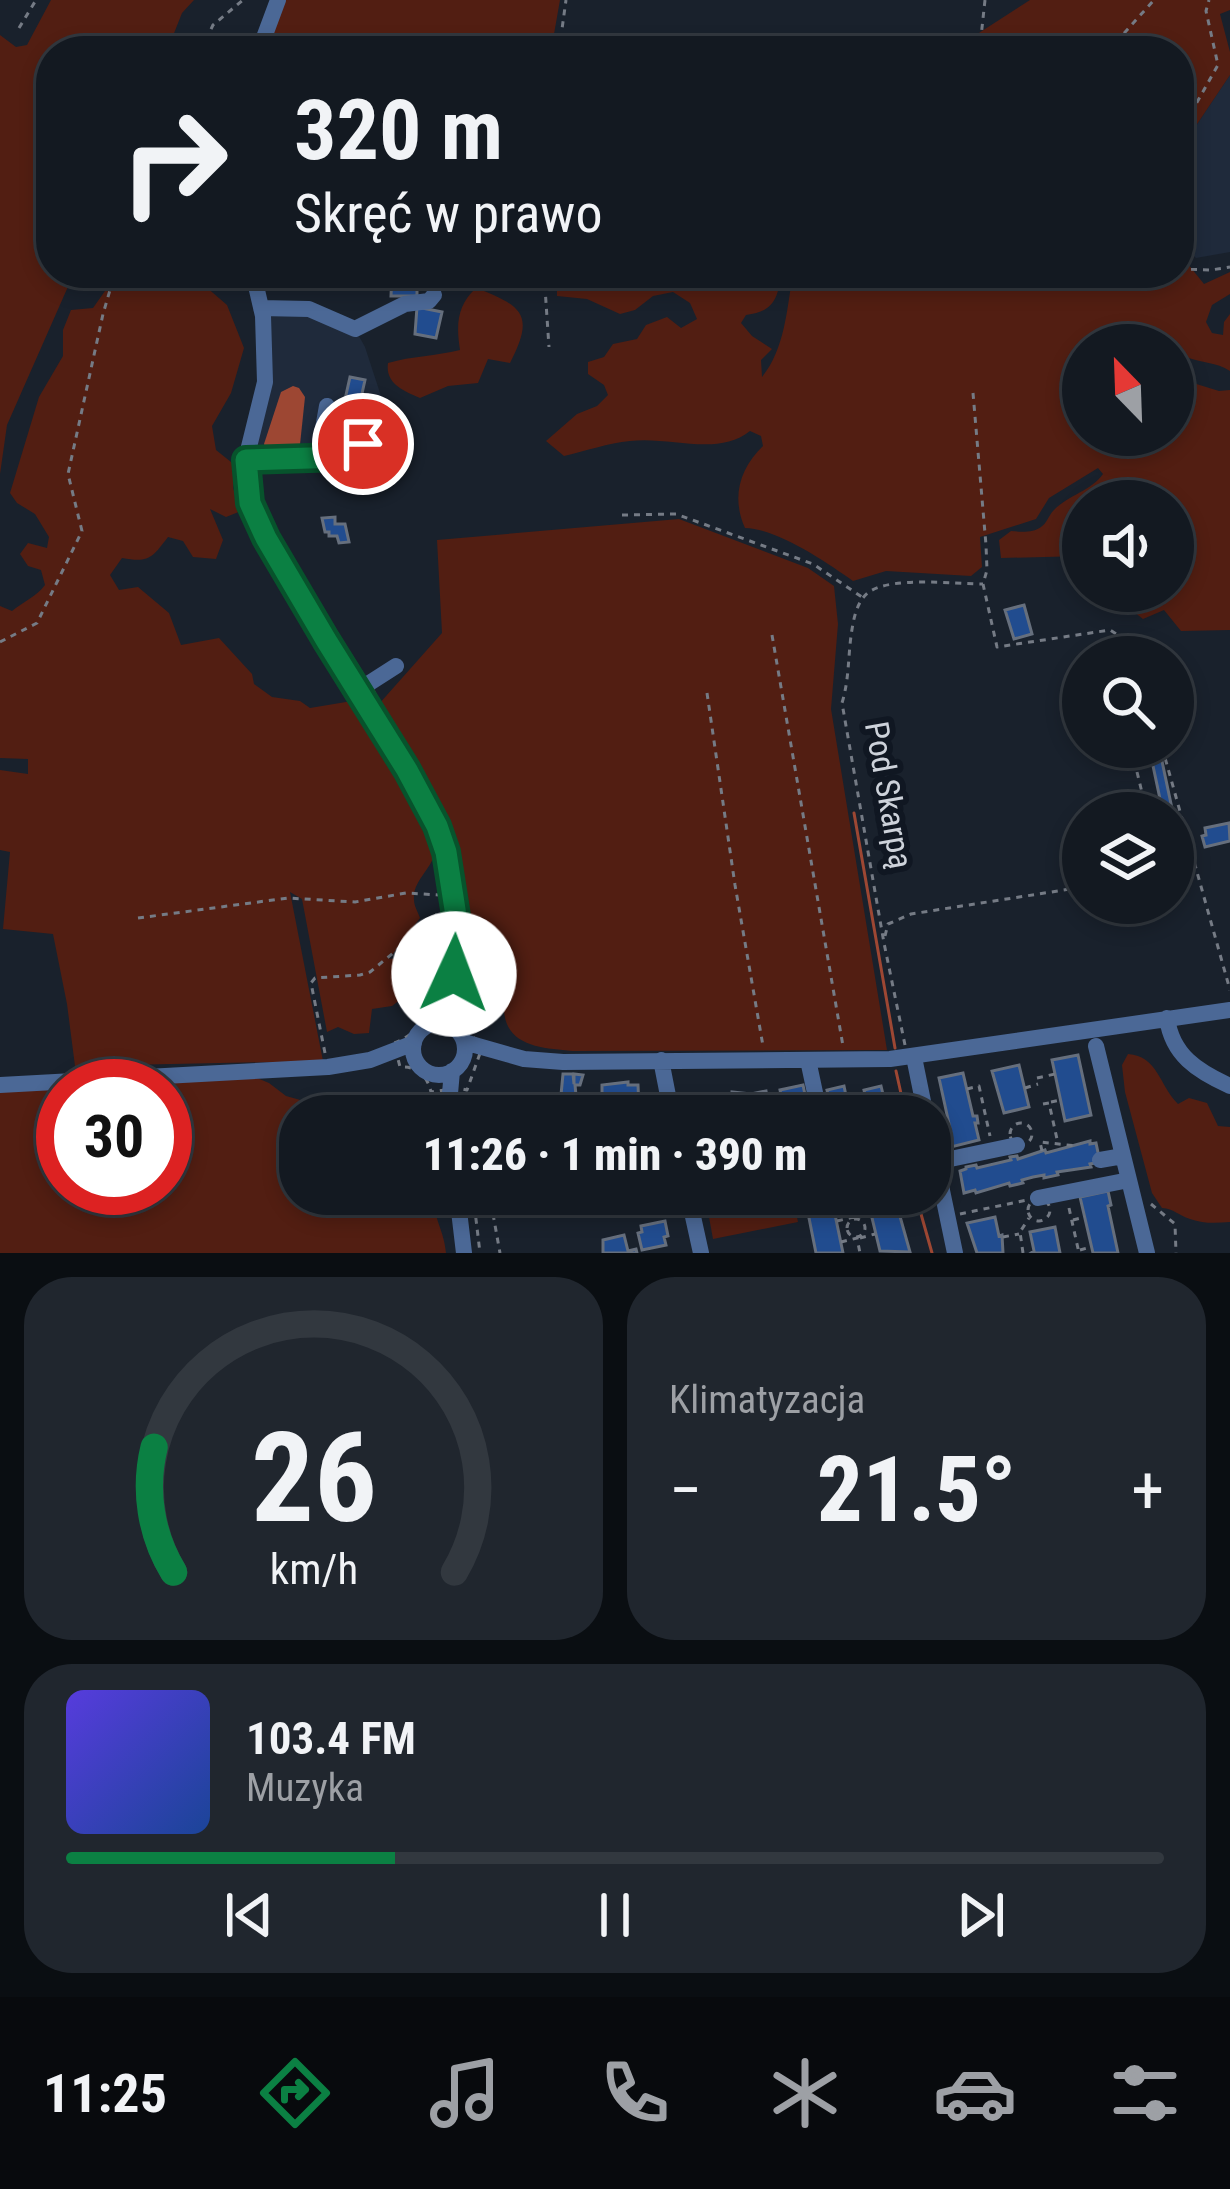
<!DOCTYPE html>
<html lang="pl">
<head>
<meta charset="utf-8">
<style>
  :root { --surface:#131921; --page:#20262e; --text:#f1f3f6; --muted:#9da0a5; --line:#32383f; --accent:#0b8043 }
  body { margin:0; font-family:"Roboto Condensed",sans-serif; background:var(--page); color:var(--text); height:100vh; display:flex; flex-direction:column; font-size:45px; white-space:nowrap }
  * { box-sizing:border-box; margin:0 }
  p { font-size:39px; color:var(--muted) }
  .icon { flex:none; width:66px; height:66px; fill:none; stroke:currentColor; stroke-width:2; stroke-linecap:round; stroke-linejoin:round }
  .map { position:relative; height:1253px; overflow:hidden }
  .details { display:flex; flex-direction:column; gap:24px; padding:24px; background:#0a0e12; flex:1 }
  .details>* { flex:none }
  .hud { position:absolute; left:36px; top:36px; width:1158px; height:252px; border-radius:48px; box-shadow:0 6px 18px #0003,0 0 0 3px var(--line); background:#131921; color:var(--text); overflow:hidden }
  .needle { width:78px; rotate:337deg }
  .tools { position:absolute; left:1062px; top:324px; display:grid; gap:24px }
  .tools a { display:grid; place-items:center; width:132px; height:132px; border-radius:50%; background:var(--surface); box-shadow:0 6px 18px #0003,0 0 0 3px var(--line); font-size:60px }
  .speed { position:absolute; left:36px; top:1059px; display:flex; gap:24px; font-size:60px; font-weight:700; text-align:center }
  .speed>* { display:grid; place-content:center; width:156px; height:156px; border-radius:50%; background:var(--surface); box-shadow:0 6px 18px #0003,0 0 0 3px var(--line); line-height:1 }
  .speed .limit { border:18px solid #d22; background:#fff; color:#111 }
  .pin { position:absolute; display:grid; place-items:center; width:102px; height:102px; color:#fff; margin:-51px; border:6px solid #fff; border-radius:50%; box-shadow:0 3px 12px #0007 }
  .me { position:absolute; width:132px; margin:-66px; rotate:2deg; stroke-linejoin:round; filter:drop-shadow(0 0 9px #0008) }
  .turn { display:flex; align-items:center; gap:42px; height:252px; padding:0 60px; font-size:54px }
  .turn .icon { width:156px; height:156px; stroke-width:2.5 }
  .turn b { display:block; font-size:84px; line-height:102px }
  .big { font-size:90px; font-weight:800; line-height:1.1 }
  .details .tile { flex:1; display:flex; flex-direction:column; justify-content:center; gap:18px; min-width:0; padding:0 42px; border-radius:48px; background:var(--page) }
  .details .dial { align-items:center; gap:0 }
  .dial svg { height:312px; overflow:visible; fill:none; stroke:var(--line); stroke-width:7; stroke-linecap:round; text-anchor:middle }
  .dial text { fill:var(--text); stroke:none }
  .song { display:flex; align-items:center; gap:36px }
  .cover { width:144px; height:144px; border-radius:18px; background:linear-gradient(135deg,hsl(250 70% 55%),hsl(220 70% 35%)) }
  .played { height:12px; border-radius:6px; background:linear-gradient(90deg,var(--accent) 30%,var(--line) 30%) }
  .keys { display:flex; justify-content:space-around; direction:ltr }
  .heat { display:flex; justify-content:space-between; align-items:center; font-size:66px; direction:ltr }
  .details .tiles { flex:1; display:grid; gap:24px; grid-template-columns:1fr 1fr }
  .tile:last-child { grid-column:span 2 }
  .trip { position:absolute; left:279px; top:1095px; width:672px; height:120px; border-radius:48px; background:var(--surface); box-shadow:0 6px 18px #0003,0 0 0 3px var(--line); font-weight:800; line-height:120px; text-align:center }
  .menu { display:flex; height:192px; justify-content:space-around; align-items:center; background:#080a0d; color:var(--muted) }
  .menu .icon { width:84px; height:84px }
  .menu .active { color:var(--accent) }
  .menu b { font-size:54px; color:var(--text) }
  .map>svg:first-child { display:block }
</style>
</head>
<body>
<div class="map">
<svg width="1230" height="1253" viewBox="0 0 1230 1253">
  <rect width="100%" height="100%" fill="#19212c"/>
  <!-- built -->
  <path fill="#1f2a3b" d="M1230,75V252L1196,258L1179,242V151Z
    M287,307L355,329L365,347L381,396L382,457L246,459L265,382L263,316Z"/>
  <!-- green -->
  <path fill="#521e12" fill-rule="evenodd" d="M51,0H194L182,13L167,51H51V273H74L7,425L0,474V35L16,47L27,45Z
    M285,0H560L551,51H264Z
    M1030,0H1230V10L1220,14L1230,52V75L1179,151V51H951Z
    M1179,253L1204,284L1230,272V294L1212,305L1206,322L1212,333L1223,335L1224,322L1230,314V371C1216,362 1202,363 1186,357L1177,378L1219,391L1230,390V630L1181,631L1164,610L1143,619L1129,608L1126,591H1173V501H1083V556L1001,558L999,540L1011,531C1021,532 1033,533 1041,527C1047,523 1049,515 1053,511C1068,495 1091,491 1103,474L1098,468L1049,498L1036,519L980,537L982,567L971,576L886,571L853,581C826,562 778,529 745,528C731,497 740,468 763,446L761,436L750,431C718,457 670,436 630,441C608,443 586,451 564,456L546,441L577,414L597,406L608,395L604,385L588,374V362L604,357L613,344L637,339L646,325L667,317L681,328L697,319L690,303L673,292L653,296L635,310L620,314L587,299L557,296V273H586L600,282L615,273H783C776,298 776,311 746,315L741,323L752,336L772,349L761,360L762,377C785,349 787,308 793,273H1179ZM1173,345V435H1083V345Z
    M109,273H210L205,286L227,305L244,348L231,393L212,426L216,450L236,466L233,488L241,511L226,517L210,509L223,540L216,559L193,557L183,541L168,537C152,558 149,563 122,558L110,575L119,590L138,587L169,613L181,645L219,638L252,674L254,684L272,697L300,701L310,708L352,701C373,733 435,814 435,849C435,867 412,880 414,900C414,906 418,912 420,918L389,959L399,958L425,937V964L411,981L410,992L392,1006L372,1009L369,1033L354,1034L338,1027L327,1032L302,899L290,892L323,1061L75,1066L67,1004L53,934L3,929L10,852L0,850V770L28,774V759L0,758V606L12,611C23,602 37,596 45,585L41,570L28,566L20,554L28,543L47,548L49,537L35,514L17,503L10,493L39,397L63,356V330L71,310L93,308L105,291Z
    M476,288C523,306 535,315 510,363L488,359L478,383L448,386L420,398C404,391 385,384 388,363C412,356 436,356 460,350C456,324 457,306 476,288Z
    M679,519L808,568L834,586L838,624L831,709L887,1050L572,1051C543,1048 506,1047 504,1010L476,918L467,916L447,828L379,704L442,633L437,540Z
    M1128,1054C1158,1056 1159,1085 1178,1104L1189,1098L1207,1103L1218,1126L1230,1127V1222C1216,1223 1204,1224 1190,1219C1178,1215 1174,1209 1162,1208L1152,1193L1125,1092L1122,1065Z
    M252,1076L269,1083L286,1096L322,1106L381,1116L404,1103L413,1116H300V1194H434C433,1220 444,1229 446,1253H0V1092L63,1088V1188H165V1086H94Z
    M765,1194H792L798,1222L713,1239L709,1217L736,1210L740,1216L759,1212L765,1218L770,1217L772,1209L778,1205L777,1200L766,1197Z"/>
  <!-- water -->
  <path fill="#9d4733" d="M293,386L299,388L305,397L299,454L267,453L264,444L281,392Z"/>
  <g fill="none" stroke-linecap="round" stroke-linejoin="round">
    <!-- stream -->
    <path stroke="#9d4733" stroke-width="3" d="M284,549L365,678
      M373,690L401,746
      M854,813L895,1048
      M461,893L485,1000
      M896,1071L906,1116
      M923,1194L921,1214L932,1253"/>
  </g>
  <!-- building -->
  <path fill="#214c8f" stroke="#666f7d" stroke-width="3" d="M392,273H417V296H391Z
    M417,307L442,312L436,338L415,334Z
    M350,377L365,380L359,407L344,404Z
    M335,517V524H345L349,542L339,543L337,536H329V532H325L322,518Z
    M1024,605L1032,634L1014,639L1005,610Z
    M1149,747H1159L1174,818L1173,813H1163Z
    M1229,823L1230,841L1205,847L1202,836L1206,835L1205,828Z
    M1078,1055L1091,1115L1065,1121L1052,1060Z
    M1019,1065L1029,1107L1004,1113L992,1071Z
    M963,1073L973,1116H977L978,1123H975L979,1140L951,1147L948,1133H951L939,1078Z
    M563,1074H573L574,1084V1074L583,1075L580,1085H575L578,1116H562L561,1109H553V1095H561Z
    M628,1082V1085H638L639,1108H602V1085Z
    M803,1085L808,1109L785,1114L780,1090Z
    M844,1086L850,1115L833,1116L827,1090Z
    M881,1086L888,1115L870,1116L864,1090Z
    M766,1091L769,1110L727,1116L731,1108L732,1092L751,1094Z
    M1090,1141V1144L1096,1143L1100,1162L1090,1164L1091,1167L1057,1172L1058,1175L1044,1178V1175L1033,1177L1022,1180L1023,1183L1010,1186L1009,1183L976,1193L975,1190L964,1193L960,1171L966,1169V1167L976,1165L977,1168L1011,1160L1010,1157L1017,1156L1018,1159L1045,1150L1046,1153Z
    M1108,1191L1111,1205L1108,1206L1118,1253H1093L1080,1197Z
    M607,1194H618L622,1208L597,1214L593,1197Z
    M720,1194H756L758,1201L762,1200L764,1206L761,1207V1211L739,1216L736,1204L722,1207Z
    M885,1194V1197L894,1195L910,1252L880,1251L867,1197Z
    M833,1205L843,1253H816L808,1213Z
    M995,1217L999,1236L1002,1235L1003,1253H977L967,1223Z
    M665,1221L668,1236L664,1237L666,1245L642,1250L638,1233L642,1232L641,1226Z
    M1055,1227L1060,1253H1031L1034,1251L1030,1232Z
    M624,1235L628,1251L636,1249L637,1253H603V1240Z"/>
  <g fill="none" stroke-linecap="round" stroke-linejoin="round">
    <!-- path -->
    <path stroke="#757b85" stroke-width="3" stroke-dasharray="6 6" stroke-linecap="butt" d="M985,0L981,37L985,51
      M19,28L36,0
      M201,51L213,25L243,0
      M559,51L566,0
      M1108,51L1154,0
      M1179,134L1218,65L1206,11L1209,0
      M1179,269L1211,270L1230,267
      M544,273L549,347
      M973,393L986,545L987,570L983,584L997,647L1110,630L1133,645L1137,657
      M622,515L676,514L813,564L862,597
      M772,635L843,1046
      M0,642L37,623L82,531L68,474L103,314L115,273
      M707,693L735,885L763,1046
      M1162,747L1230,990
      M1137,772L1147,813
      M1173,874L1195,870
      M138,918L288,898L355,902L406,893L440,895
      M885,936L888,924L911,914L1083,887
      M435,1004L461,1009C459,1029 466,1036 484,1042L467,1090L458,1088L431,1092C427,1075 417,1066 400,1067L394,1043C410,1038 428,1020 435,1004Z
      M905,1045L884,943L842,703C849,680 848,659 851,636C853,622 856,601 869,592C892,576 955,584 983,584
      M325,1053L311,983L315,978L360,975L370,972L419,932L439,912
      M1037,1078L1055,1074
      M1025,1088L1038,1084
      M967,1089L979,1086L990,1136
      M1051,1102L1061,1100
      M1043,1104L1049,1103L1057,1139
      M1010 1134a11 11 0 1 1 22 0a11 11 0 1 1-22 0Z
      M1042,1151L1040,1142L1077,1146
      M473,1194L480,1253
      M1028 1210a11 11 0 1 1 22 0a11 11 0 1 1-22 0Z
      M1151,1204L1175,1224L1176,1253
      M1069,1208L1079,1253
      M493,1214L500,1253
      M960,1214L1027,1200
      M847 1228a9 9 0 1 1 18 0a9 9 0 1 1-18 0Z
      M1073,1220L1085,1217
      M837,1221L871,1213
      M1003,1237L1019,1234
      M860,1238L875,1234
      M841,1242L857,1238L860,1253
      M1080,1250L1091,1247
      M1023,1253L1020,1232L1029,1218"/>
    <!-- minor -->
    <path stroke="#4b6896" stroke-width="16" d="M259,51L278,0
      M253,273L263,316L265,382L246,459L250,503L267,538L325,641L407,770L437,826L446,852L459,935L454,974L435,1023
      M261,308L309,309L355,329L405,304L429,301L434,295
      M318,457L327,406
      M246,460L353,455L363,444L365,407
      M357,691L396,666
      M1167,1018C1172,1055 1197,1071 1230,1086
      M413 1049a26 26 0 1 1 52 0a26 26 0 1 1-52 0Z
      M464,1042L524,1059L563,1062L890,1059L1230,1010
      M1096,1046L1147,1253
      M914,1057L926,1116
      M661,1060L672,1116
      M808,1060L820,1116
      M0,1085L328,1067L370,1060L414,1043
      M448,1116L452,1071
      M930,1133L955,1253
      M1100,1160L1123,1156
      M936,1162L1017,1145
      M457,1194L464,1253
      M688,1194L701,1253
      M1038,1198L1129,1180
      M492,1201L522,1194"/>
  </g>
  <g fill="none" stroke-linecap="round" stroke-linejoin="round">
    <defs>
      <path id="route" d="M363,444C358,454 352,455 342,457L246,460L250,503L266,538L326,640L407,770L437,826L446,852L459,935L454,974"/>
    </defs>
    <!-- route casing -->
    <use href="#route" stroke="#07532c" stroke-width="30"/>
    <!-- route -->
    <use href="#route" stroke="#0b8043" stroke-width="21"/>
  </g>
  <g text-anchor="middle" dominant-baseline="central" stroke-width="12" stroke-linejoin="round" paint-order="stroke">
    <!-- street labels -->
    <g font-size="33" fill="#cdd2da" stroke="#101722">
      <text transform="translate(889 795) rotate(80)">Pod Skarpą</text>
    </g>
  </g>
</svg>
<div class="tools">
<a><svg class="needle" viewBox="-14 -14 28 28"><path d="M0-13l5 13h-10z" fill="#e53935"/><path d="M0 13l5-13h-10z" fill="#9da0a5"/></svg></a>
<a><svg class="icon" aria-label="sound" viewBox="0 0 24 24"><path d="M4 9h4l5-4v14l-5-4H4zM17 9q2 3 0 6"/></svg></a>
<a><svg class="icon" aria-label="search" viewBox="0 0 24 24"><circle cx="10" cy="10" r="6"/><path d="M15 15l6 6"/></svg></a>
<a><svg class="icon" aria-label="layers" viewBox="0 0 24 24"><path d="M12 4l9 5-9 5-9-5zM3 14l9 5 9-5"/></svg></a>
</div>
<div class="speed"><div class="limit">30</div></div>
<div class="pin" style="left:363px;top:444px;background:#d93025"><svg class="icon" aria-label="arrive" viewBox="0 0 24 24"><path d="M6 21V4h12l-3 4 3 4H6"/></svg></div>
<svg class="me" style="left:454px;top:974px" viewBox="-20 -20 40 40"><circle r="19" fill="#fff"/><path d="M0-13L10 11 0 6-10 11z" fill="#0b8043"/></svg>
<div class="trip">11:26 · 1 min · 390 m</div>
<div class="hud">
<div class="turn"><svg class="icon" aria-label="right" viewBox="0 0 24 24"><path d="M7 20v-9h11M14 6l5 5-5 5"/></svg><div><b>320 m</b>Skręć w prawo</div></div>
</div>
</div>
<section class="details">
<div class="tiles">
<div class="tile dial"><svg viewBox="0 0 100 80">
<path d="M14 69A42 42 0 1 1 86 69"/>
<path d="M14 69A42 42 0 0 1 9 37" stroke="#0b8043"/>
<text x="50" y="56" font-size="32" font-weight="700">26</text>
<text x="50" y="72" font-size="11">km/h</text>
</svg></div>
<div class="tile"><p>Klimatyzacja</p>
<div class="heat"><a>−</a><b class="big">21.5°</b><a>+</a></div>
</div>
<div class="tile">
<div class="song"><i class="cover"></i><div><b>103.4 FM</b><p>Muzyka</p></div></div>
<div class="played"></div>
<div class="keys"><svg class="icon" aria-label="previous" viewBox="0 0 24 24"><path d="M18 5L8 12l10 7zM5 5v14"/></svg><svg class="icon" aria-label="pause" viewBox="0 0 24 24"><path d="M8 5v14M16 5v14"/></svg><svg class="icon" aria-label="next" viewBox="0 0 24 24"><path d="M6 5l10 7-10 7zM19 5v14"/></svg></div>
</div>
</div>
</section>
<nav class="menu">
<b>11:25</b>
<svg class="icon active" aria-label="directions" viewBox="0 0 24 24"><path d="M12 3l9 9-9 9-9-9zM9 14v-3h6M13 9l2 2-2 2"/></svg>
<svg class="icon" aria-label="music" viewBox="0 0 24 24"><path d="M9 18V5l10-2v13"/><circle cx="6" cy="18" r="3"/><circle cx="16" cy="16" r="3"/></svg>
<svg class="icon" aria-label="phone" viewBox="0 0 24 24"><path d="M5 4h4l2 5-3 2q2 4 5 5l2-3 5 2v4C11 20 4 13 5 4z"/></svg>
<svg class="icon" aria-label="climate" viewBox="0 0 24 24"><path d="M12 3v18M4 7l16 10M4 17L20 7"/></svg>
<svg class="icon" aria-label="car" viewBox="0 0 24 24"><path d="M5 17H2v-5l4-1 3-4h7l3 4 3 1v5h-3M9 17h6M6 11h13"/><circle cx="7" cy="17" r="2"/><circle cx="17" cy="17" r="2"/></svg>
<svg class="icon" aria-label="filters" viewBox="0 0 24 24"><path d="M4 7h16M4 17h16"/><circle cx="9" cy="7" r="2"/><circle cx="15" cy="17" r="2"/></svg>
</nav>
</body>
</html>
